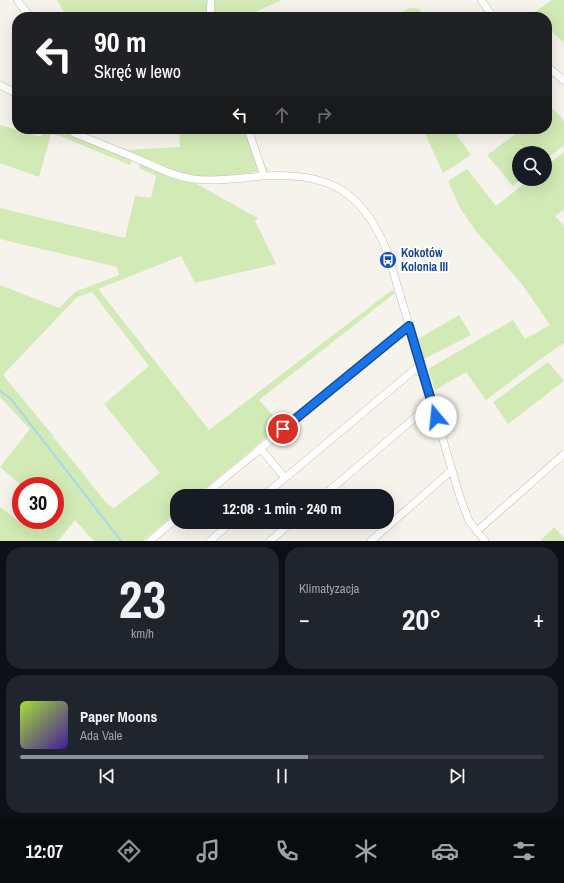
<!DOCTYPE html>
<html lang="pl">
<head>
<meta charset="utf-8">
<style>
  :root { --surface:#171b24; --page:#20242c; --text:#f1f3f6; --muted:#9ea1a6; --line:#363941; --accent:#8c9099 }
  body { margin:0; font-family:"Archivo Narrow",sans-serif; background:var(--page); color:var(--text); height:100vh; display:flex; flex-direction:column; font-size:15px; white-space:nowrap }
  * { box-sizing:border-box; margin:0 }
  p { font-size:13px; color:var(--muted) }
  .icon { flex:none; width:22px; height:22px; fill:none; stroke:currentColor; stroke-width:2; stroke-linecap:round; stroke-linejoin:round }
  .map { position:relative; height:541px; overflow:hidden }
  .drawer { display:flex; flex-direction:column; gap:6px; padding:6px; background:#0d0f14; flex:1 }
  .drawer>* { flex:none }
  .hud { position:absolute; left:12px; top:12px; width:540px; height:122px; border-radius:16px; box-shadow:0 4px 16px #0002; background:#202124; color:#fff; overflow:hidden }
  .buttons { position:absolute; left:512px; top:146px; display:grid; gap:8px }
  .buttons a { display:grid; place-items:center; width:40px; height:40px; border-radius:50%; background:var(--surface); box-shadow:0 4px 16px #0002; font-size:20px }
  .speed { position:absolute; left:12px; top:477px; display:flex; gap:8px; font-size:20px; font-weight:700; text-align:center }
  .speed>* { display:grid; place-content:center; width:52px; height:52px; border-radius:50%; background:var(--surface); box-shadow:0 4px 16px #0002; line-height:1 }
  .speed .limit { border:6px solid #d22; background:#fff; color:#111 }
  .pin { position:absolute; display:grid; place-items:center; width:34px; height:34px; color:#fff; margin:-17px; border:2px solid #fff; border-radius:50%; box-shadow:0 1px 4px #0007 }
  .me { position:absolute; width:44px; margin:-22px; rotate:343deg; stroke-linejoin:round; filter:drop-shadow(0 0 3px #0008) }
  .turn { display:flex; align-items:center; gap:14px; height:84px; padding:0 16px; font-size:18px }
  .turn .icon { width:52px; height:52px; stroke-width:2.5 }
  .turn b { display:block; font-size:28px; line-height:34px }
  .lanes { display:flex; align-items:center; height:38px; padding:0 16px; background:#0003; justify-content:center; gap:20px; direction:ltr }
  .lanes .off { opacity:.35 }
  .big { font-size:30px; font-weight:800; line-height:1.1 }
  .drawer .widget { flex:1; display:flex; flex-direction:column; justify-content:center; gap:6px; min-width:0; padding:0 14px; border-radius:16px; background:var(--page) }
  .drawer .dial { align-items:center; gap:0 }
  .dial b { font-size:52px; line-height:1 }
  .song { display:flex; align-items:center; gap:12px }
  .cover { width:48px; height:48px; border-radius:6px; background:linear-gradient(135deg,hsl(80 70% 55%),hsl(260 70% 35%)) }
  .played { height:4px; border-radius:2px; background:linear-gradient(90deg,var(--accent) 55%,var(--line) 55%) }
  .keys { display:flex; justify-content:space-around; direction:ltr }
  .heat { display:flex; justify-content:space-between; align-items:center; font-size:22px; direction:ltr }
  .drawer .tiles { flex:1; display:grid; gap:6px; grid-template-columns:1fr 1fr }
  .widget:last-child { grid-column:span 2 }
  .trip { position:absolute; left:170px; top:489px; width:224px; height:40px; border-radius:16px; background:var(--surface); box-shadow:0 4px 16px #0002; font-weight:800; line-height:40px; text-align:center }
  .dock { display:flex; height:64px; justify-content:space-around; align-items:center; background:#090b0e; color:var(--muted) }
  .dock .icon { width:28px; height:28px }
  .dock .active { color:var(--accent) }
  .dock b { font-size:18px; color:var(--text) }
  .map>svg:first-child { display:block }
</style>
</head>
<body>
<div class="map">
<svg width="564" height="541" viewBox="0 0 564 541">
  <rect width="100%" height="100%" fill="#f6f3ec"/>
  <!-- green -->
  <path fill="#d2eab5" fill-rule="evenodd" d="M57,0H282L244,17H67Z
    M552,0H564V43L547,27V17H535L532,14Z
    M409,8L419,9L424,17H394Z
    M551,106L564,121V145L545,160V153H519V179H521L513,186L487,155L522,129H547V109Z
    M0,125L41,137L43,129H62L74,137L132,160L130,165L60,136L51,134L39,177L0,163Z
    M179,129H250L266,167L269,170C246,173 216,179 192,176C171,172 146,158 126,150L180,147Z
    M423,129H454V131L471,155L443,173Z
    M564,152V209L555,216L564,226V343L543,357L486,400L466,372L435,390L428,369L513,320L525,339L550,325L521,283L476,231L460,208L448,181L467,169L496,206L530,179H545V167Z
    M140,164L165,174L197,184L258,218L255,221L276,264L195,283L181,256L98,289L209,430L392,290L395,293L259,400L281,425L196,496H177V512L143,541H94L75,520L58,541H0V507L26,527L31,520H55V486H22L0,467L30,429L0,397V285L59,308L75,292L119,275L117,267L0,239V208L125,238L135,196L151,198L156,176L139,168ZM92,292L149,366L104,404L160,473L114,508L108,505L56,440L45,435L55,438L3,375L77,297Z
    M459,315L471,335L424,359L418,339Z
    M548,362L564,381L508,424L493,402Z
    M554,527L564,538V541H540Z"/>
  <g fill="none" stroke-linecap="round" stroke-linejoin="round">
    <!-- stream -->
    <path stroke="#a9d4f2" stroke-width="2" d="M0,391L11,399L121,541"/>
    <defs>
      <path id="minor" d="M17,0L30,17
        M481,0L493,17
        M210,17L211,0
        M547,66L564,81
        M0,85L17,94
        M68,129L76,134C97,142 118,151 138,159C156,167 173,176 193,179C215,182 240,178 263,176C328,172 362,190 387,251L460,497L469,521L485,541
        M248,129L264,176
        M260,448L285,478L263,496
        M285,478L420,365
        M203,496L409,326
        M323,496L432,403
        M477,531L564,454
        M150,541L177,518
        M210,541L232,522
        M270,541L292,522
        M371,541L451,471"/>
    </defs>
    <!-- minor casing -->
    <use href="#minor" stroke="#c2bbae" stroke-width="8"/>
    <!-- minor -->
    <use href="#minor" stroke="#fff" stroke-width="7"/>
  </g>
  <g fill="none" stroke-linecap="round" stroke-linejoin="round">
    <defs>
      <path id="route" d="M283,429L409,326L436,417"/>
    </defs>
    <!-- route casing -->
    <use href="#route" stroke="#114b97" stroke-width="10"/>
    <!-- route -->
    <use href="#route" stroke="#1a73e8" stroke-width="7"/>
  </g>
  <!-- icons -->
  <defs>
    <symbol id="bus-disc" viewBox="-11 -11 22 22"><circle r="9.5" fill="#1a4fb4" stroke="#fff"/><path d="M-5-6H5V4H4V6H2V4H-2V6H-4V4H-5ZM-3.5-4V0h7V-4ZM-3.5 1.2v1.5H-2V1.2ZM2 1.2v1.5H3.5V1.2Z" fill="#fff"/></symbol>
  </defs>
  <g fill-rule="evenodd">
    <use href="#bus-disc" x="378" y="250" width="20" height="20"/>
  </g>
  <g text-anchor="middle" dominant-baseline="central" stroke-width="4" stroke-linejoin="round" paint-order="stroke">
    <!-- transit labels -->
    <g font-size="12" font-weight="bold" fill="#164399" stroke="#fff" text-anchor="start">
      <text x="401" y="253">Kokotów<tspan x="401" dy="14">Kolonia III</tspan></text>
    </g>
  </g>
</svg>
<div class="buttons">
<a><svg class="icon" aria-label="search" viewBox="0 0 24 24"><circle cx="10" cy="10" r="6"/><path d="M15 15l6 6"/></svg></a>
</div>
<div class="speed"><div class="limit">30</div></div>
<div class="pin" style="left:283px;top:429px;background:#d93025"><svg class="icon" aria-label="arrive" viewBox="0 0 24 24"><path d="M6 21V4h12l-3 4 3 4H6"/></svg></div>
<svg class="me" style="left:436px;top:417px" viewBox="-20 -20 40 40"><circle r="19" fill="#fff"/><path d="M0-13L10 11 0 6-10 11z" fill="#1a73e8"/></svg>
<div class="trip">12:08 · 1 min · 240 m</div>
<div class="hud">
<div class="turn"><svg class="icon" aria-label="left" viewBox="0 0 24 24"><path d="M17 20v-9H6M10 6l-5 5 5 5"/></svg><div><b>90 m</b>Skręć w lewo</div></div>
<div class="lanes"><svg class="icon" aria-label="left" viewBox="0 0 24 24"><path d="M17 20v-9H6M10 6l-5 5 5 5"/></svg><svg class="icon off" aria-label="ahead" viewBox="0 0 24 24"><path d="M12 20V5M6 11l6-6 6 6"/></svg><svg class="icon off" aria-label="right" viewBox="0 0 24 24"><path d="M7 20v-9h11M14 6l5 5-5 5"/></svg></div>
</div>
</div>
<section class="drawer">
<div class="tiles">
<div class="widget dial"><b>23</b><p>km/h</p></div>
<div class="widget"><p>Klimatyzacja</p>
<div class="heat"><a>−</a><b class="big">20°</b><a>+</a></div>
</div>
<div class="widget">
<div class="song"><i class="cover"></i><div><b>Paper Moons</b><p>Ada Vale</p></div></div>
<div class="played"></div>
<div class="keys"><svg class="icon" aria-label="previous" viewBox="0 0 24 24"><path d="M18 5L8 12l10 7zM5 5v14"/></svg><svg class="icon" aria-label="pause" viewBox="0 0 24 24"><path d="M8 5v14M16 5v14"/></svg><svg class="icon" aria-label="next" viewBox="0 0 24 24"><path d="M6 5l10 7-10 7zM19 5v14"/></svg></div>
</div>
</div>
</section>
<nav class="dock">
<b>12:07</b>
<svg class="icon active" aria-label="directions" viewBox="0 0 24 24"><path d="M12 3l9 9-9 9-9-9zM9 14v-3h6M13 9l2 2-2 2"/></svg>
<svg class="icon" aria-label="music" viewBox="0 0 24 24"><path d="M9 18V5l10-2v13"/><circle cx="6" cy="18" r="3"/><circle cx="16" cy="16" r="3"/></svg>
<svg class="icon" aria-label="phone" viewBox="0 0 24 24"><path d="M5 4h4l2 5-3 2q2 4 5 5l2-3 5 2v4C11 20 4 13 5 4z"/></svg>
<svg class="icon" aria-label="climate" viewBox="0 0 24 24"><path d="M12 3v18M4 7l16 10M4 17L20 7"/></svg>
<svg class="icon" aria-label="car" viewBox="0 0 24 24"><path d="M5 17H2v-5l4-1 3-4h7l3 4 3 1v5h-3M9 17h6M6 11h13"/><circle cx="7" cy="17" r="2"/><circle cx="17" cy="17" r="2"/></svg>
<svg class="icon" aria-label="filters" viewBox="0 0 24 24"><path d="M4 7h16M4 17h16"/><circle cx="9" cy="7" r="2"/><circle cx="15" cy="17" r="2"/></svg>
</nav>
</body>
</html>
